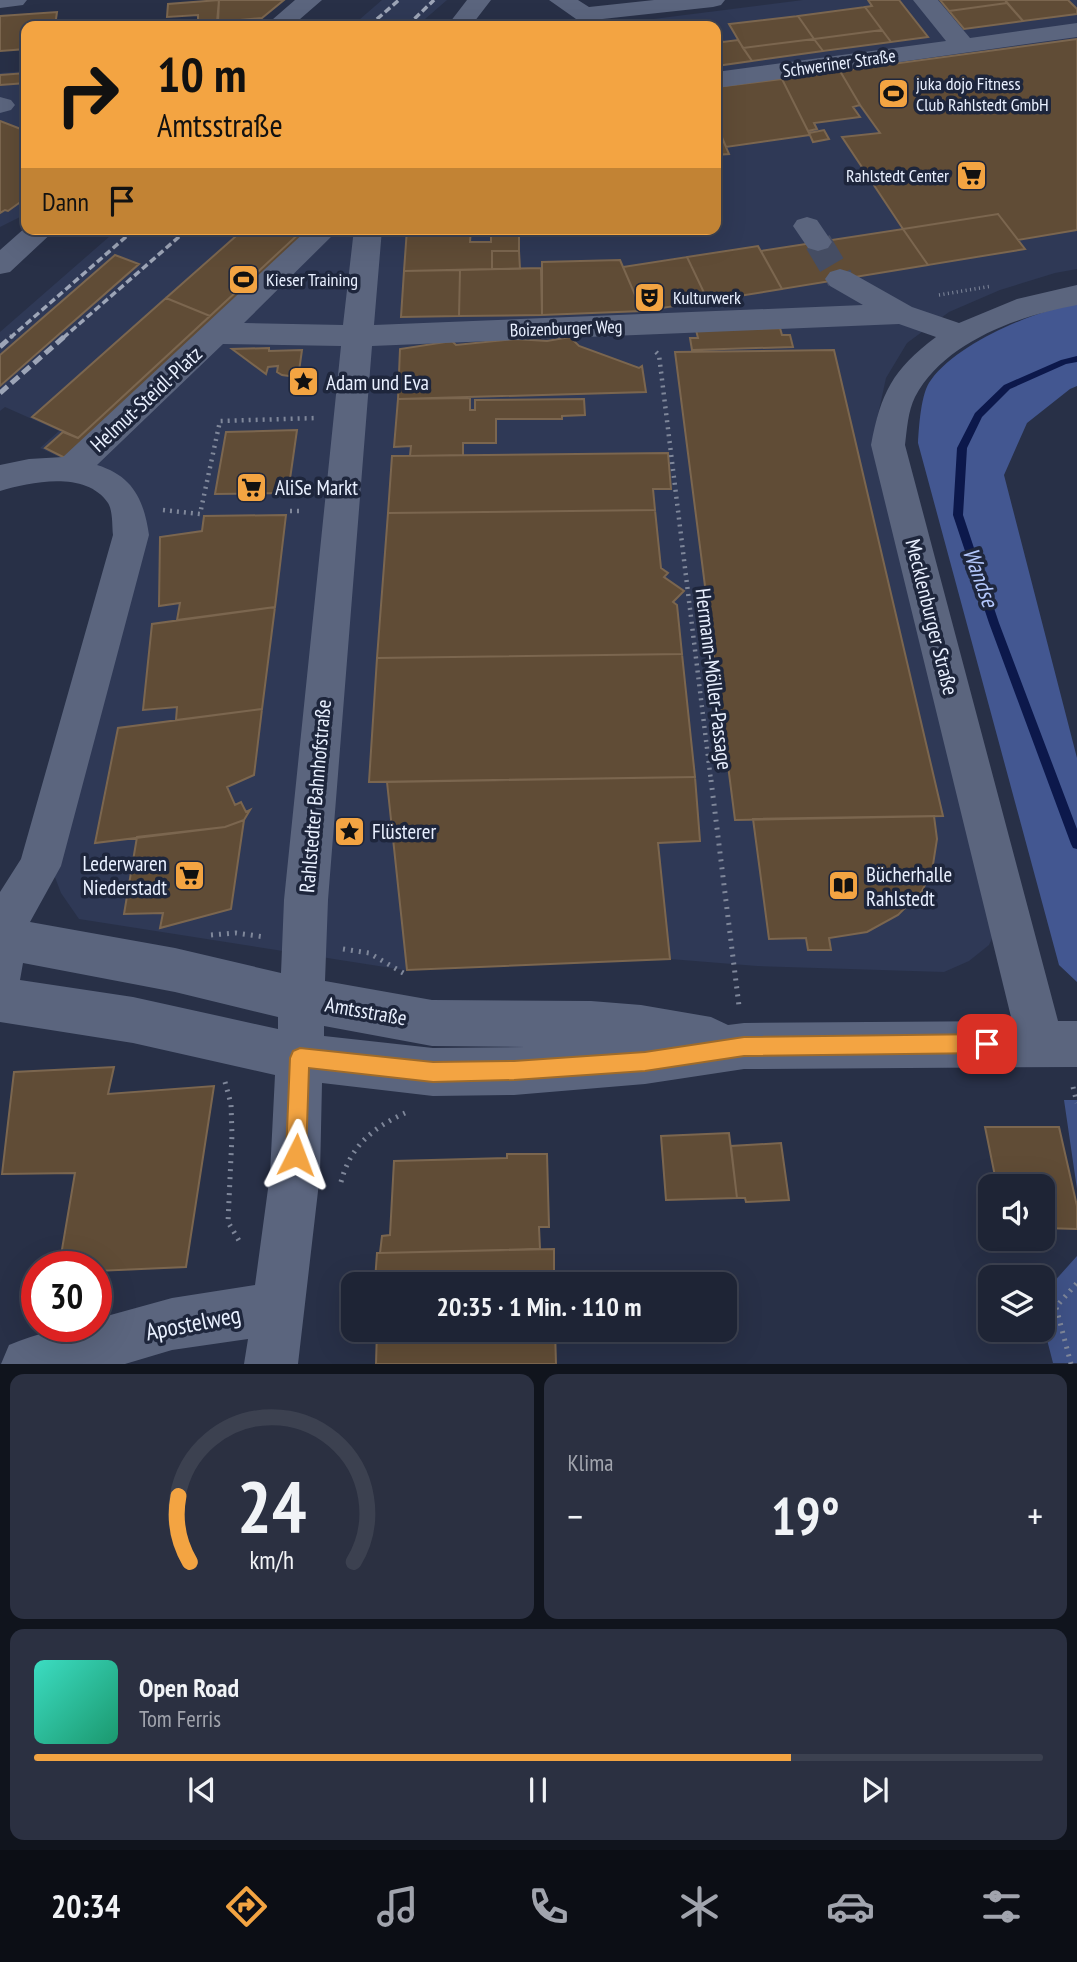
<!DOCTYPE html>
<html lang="de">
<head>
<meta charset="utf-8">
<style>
  :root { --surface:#1e2435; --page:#2b3041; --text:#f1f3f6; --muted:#a1a4ad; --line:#3c4150; --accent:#f3a442 }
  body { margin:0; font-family:"PT Sans Narrow",sans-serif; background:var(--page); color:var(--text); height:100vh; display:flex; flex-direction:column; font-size:26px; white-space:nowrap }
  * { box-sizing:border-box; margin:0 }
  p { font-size:23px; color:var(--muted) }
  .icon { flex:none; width:38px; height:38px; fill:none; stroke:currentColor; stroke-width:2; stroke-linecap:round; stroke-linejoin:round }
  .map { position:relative; height:1364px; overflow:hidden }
  .sheet { display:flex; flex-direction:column; gap:10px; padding:10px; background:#10141d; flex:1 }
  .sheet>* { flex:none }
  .hud { position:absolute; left:21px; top:21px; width:700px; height:214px; border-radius:14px; box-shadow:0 7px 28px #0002,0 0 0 2px var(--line); background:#f3a442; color:#111; overflow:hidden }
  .tools { position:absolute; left:978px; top:1174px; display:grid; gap:14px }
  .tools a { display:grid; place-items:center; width:77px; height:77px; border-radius:14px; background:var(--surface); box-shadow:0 7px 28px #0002,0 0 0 2px var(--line); font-size:35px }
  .speed { position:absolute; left:21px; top:1251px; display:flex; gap:14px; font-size:35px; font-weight:700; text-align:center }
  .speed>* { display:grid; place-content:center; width:91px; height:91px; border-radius:50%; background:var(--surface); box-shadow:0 7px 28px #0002,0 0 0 2px var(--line); line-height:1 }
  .speed .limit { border:10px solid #d22; background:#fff; color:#111 }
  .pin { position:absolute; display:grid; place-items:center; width:60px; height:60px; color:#fff; margin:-30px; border-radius:14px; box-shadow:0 4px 10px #0006 }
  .me { position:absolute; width:77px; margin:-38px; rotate:3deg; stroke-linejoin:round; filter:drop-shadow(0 0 5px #0008) }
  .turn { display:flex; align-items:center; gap:24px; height:147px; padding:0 21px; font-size:32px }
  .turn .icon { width:91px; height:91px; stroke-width:2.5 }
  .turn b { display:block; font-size:49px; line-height:60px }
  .then { display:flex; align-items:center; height:66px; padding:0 21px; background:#0003; gap:14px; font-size:26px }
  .big { font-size:52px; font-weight:700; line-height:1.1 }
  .sheet .tile { flex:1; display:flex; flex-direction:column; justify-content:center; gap:10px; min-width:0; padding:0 24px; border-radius:14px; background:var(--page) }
  .sheet .dial { align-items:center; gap:0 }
  .dial svg { height:182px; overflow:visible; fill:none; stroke:var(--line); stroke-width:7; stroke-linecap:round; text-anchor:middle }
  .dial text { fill:var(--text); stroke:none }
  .song { display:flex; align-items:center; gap:21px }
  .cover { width:84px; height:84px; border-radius:10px; background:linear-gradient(135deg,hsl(170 70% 55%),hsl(160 70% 35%)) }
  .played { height:7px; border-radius:4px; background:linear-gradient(90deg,var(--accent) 75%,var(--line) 75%) }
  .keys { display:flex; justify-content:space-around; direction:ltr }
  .heat { display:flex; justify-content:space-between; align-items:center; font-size:38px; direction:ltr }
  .sheet .tiles { flex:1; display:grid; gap:10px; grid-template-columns:1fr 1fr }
  .tile:last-child { grid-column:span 2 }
  .trip { position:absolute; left:341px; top:1272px; width:396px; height:70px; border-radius:14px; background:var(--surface); box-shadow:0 7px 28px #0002,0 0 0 2px var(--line); font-weight:700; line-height:70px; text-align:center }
  .tabs { display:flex; height:112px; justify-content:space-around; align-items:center; background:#0c0e15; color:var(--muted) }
  .tabs .icon { width:49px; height:49px }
  .tabs .on { color:var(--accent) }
  .tabs b { font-size:32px; color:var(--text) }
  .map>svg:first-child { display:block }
</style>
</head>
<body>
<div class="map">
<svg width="1077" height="1364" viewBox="0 0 1077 1364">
  <rect width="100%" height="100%" fill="#283047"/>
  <!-- built -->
  <path fill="#2f3956" d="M382,0H447L417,26H352Z
    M803,0H1077V269L1055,273L1000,290L949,312L907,343L886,378L876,424L999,923L989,945L969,961L944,972L757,966L670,959L404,970L79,919L61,893L50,864L140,533L76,465L40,448L59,431L5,407L0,411V332L118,229H716V26H598Z
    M26,71V214L0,227V73Z"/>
  <!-- green -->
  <path fill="#3f5287" d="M1064,1100H1077V1189Z
    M1077,1256V1363H1053L1043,1324V1294Z"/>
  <!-- forest -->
  <path fill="#435791" d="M1077,304V386L1070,389L1027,423L1004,475L1077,758V982L1059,965L918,443C919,426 921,392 931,380C958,343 1033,311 1077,304Z"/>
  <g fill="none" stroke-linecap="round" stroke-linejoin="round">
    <!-- stream -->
    <path fill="#0c184b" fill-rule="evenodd" d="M1077,356V362L1066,364L1010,389L982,417L967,448L963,515L999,623L1077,829V849L1073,848L1071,844L989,623L953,515L957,448L975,413L1004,385L1061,360Z"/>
  </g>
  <!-- building -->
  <path fill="#604c36" stroke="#7b664f" stroke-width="2" d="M219,0H284L262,18L218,22Z
    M219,0L217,22L198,24V15L167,17L168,4Z
    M868,0H899L928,37L891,42L865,7L872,6Z
    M940,0H1005L1007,3L949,11Z
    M1005,0H1068L1077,9V14L1023,21Z
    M1007,3L1023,21L964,29L949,11Z
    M865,7L882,30L814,39L798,16Z
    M57,12L55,26H26V49L0,51V16Z
    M798,16L814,39L743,48L729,24Z
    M882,30L891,42L823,51L814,39Z
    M716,32L723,42L738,40L752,61L716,66Z
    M814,39L823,51L752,61L743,48Z
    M1077,39V230L1018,240L998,214L903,229L842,137L880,133L860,105L840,71Z
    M840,71L860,105L853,107L860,117L814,123L817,129L808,131L782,79Z
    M26,73V83L0,85V75Z
    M782,79L810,135L726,147L716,123V87Z
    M0,121L26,131V198L8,211L5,210L0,213Z
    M716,126H717L729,154L716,155Z
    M824,130L829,139L813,142L809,133Z
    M998,214L1025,249L928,265L903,229Z
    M244,229H304L210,316L166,298Z
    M304,229H316L69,460L45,448L63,432L78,438Z
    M407,229H471L470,242H491V233L519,234V251H492V269L404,271Z
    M494,229H519V234L494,235Z
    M903,229L928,265L782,289L761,251Z
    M758,246L782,289L708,301L687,257Z
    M492,251H519L520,269H492Z
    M115,255L139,264L0,386V355Z
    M687,257L708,301L642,311L623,267Z
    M620,260L642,311L542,315V262Z
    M541,268L542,315L459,316L460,270Z
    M460,270L459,316L401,317L404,271Z
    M166,298L210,316L78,438L32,417Z
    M780,328L782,335H790L793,347L692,350L690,338H698L696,330Z
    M570,337L579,346L639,368L642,366L646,392L398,399L400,349L452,341L456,345L515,339L547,341Z
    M269,348V351L302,350L299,371L302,374L296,377L282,375L277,372L278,366L268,367L266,374L232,349Z
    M834,350L943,816L735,820L675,352Z
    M470,398V410H475V400L584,399L585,415L562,416V419H496V443H463V455L410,456L411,446L394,447L398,399Z
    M297,430L288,493L215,494L226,432Z
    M668,453L671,489H653L655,510L388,513L392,456Z
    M655,510L661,568L668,573L664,577L684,591L673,602L677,605L682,654L377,658L388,513Z
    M286,515L275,607L177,620L180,603L159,606L160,537L202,531L204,516Z
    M275,607L262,709L176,720L177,707L143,710L152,624Z
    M682,654L695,777L369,782L377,658Z
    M262,709L254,775L227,787L235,805L241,802L246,812L250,810L244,820L225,827L95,843L118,728Z
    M695,777L700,841L658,843L670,959L407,970L387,782Z
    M934,816L937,839L932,871L922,891L898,915L867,932L829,938L831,950H808L806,938L769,939L753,819Z
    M244,820L231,909L160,928L163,913L124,914L137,837L225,827Z
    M114,1067L108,1094L214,1086L186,1267L96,1271V1267H59L75,1173L2,1174L14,1072Z
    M985,1127H1059L1077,1206V1229L1043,1228V1186H997Z
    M729,1133L737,1198L666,1200L661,1136Z
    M781,1143L789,1200L746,1202L745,1198H737L731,1146Z
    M507,1154H547L549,1227H539L540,1249L380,1253L382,1236L390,1235L394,1161L507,1158Z
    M554,1249V1284H380V1281H375L377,1253Z
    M377,1330H555L556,1364H376Z"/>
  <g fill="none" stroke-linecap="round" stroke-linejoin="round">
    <!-- minor-tunnel -->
    <path stroke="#454d63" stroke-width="27" stroke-dasharray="27 13" stroke-linecap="butt" d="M818,242L840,279"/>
    <!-- path-far2 -->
    <path stroke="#7f879a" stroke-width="3.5" stroke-dasharray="1 3.5" stroke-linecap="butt" d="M939,295L992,286"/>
    <!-- path-far1 -->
    <path stroke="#7f879a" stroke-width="4.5" stroke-dasharray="2 5" stroke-linecap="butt" d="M656,352L659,355L711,781
      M163,510L200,514L220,421L317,418
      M290,511H304"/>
    <!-- path -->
    <path stroke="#7f879a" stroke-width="5" stroke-dasharray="2 6" stroke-linecap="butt" d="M711,780L739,1006
      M211,935L236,933L265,937
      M343,949L369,953L405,974
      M225,1082L231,1104L232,1135L228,1222L241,1244
      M1073,1087L1077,1103
      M341,1182C350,1147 372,1128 405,1113
      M1071,1364L1056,1307L1077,1283"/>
    <!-- minor -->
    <path fill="#5b657e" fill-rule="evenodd" d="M0,0H27L23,5L0,8Z
      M295,0H322L292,26H265Z
      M467,0H491L471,26H447Z
      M549,0H578L589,7L654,0H725L721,5L713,7L584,21L576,19Z
      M913,0H938L970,38L1077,23V37L716,88V72L946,41Z
      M0,97L11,100L15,105L11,110L0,113Z
      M807,217L817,220L832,242L828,248L818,251L808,248L793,226L797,220Z
      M26,227L56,229L10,272L0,274V250Z
      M308,229H339L244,323L343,325L354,229H382L374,325L863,305L830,286L825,279L830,272L840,269L850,272L912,307L959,323L1017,299L1077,285V305C1019,316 945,341 915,397C908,411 907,429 905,445L1058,1021H1077V1067L744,1069L645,1084L514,1095L433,1096L322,1083L320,1174L298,1364H244L248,1339L172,1350L125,1364H1L9,1345C38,1333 65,1326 96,1326V1319L172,1298L255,1285L270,1174L275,1075L133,1043L0,1022V892L21,859L113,535C112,526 113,511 108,503C86,470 30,482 0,491V465L29,459L63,457ZM899,324L936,337C892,370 881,393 871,445L1012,1021L744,1023L728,1025L711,1017L641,1005L591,1001L432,1000L325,981L328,900L372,346ZM223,344L341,346L284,900L281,973L175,948L30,922L61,866L149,535C144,500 133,476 97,465ZM23,963L175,992L278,1017V1029L133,997L20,980ZM324,1026L432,1046L526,1047L433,1048L324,1036Z"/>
    <!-- rail-far1 -->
    <path stroke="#9da5b7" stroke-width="3.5" stroke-dasharray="7 3.5" stroke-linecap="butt" d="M369,26L399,0
      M407,26L434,0
      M10,338L135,229
      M63,338L188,229"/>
    <!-- rail -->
    <path stroke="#9da5b7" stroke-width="5" stroke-dasharray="10 5" stroke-linecap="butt" d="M0,347L12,336
      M0,393L65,336"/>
  </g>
  <!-- route -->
  <path fill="#f3a442" stroke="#9e6b2b" stroke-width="2" d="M987,1034L994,1037L996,1044L994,1051L987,1053L744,1056L645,1071L514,1080L433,1082L309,1068L306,1155L303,1162L296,1165L289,1162L286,1155L290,1058L293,1051L300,1048L433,1062L514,1061L645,1052L744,1037Z"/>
  <!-- icons -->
  <defs>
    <symbol id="stadium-square" viewBox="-11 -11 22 22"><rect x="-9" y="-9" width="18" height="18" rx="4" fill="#f3a442" stroke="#1e263c"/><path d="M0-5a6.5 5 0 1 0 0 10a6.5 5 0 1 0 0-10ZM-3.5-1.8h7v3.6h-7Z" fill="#111"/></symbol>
    <symbol id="supermarket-square" viewBox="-11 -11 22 22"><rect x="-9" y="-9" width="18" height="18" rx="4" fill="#f3a442" stroke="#1e263c"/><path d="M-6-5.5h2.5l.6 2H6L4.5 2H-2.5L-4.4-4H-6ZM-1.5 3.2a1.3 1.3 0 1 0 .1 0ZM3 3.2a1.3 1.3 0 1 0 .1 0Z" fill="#111"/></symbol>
    <symbol id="theatre-square" viewBox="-11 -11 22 22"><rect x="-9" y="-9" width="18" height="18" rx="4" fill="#f3a442" stroke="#1e263c"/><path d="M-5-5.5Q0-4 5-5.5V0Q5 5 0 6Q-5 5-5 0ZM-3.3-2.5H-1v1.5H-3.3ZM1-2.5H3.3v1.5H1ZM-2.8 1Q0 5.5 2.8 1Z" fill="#111"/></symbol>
    <symbol id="sight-square" viewBox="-11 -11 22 22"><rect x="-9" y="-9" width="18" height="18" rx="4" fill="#f3a442" stroke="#1e263c"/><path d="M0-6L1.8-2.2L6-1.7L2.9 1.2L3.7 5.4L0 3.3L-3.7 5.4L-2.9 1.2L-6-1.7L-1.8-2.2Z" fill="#111"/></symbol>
    <symbol id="library-square" viewBox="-11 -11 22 22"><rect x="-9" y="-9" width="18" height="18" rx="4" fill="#f3a442" stroke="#1e263c"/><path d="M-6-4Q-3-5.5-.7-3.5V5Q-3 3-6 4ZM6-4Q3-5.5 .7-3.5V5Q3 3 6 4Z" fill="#111"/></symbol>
  </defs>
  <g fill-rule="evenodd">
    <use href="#stadium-square" x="876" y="76" width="35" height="35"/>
    <use href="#supermarket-square" x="954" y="158" width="35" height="35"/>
    <use href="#stadium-square" x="226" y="262" width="35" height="35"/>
    <use href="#theatre-square" x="632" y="280" width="35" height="35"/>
    <use href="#sight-square" x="286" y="364" width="35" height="35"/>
    <use href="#supermarket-square" x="234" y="470" width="35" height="35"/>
    <use href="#sight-square" x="332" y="814" width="35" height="35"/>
    <use href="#supermarket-square" x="172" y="858" width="35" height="35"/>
    <use href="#library-square" x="826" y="868" width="35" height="35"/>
  </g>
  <g text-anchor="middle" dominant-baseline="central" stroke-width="7" stroke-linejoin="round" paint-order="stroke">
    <!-- far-street labels -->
    <g font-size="18" fill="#e9f0ff" stroke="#1e263c">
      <text transform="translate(839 63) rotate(-8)">Schweriner Straße</text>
      <text transform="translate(566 328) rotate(-2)">Boizenburger Weg</text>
    </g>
    <!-- far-poi labels -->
    <g font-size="18" fill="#e9f0ff" stroke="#1e263c" text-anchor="start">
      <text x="916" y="83">juka dojo Fitness<tspan x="916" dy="21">Club Rahlstedt GmbH</tspan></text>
      <text x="949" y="175" text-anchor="end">Rahlstedt Center</text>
      <text x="266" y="279">Kieser Training</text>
      <text x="673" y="297">Kulturwerk</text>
    </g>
    <!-- poi labels -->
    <g font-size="21" fill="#e9f0ff" stroke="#1e263c" text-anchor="start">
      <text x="326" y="382">Adam und Eva</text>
      <text x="275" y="487">AliSe Markt</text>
      <text x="372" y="831">Flüsterer</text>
      <text x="167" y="863" text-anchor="end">Lederwaren<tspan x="167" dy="24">Niederstadt</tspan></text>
      <text x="866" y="874">Bücherhalle<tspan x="866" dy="24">Rahlstedt</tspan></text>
    </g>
    <!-- street labels -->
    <g font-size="21" fill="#e9f0ff" stroke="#1e263c">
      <text transform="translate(146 399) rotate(-43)">Helmut-Steidl-Platz</text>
      <text transform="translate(932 617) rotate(76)">Mecklenburger Straße</text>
      <text transform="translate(714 679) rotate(83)">Hermann-Möller-Passage</text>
      <text transform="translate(315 796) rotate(-85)">Rahlstedter Bahnhofstraße</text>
      <text transform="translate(366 1011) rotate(10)">Amtsstraße</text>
    </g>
    <!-- water labels -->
    <g font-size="23" font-style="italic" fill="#b4c8fc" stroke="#1e263c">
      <text transform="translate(981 577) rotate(70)">Wandse</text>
    </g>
    <!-- near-street labels -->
    <g font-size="24" fill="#e9f0ff" stroke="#1e263c">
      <text transform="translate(193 1323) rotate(-11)">Apostelweg</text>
    </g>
  </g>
</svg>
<div class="tools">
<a><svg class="icon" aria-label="sound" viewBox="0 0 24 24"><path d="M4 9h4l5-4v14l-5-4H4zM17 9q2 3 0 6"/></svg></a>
<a><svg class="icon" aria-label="layers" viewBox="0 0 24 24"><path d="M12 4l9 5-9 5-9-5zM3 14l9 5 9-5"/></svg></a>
</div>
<div class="speed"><div class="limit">30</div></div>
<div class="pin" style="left:987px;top:1044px;background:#d93025"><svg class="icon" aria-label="arrive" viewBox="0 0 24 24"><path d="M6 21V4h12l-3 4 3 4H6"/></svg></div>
<svg class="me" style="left:296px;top:1155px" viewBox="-20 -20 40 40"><path d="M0-17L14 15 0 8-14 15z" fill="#f3a442" stroke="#fff" stroke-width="4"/></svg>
<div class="trip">20:35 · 1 Min. · 110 m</div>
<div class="hud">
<div class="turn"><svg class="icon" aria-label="right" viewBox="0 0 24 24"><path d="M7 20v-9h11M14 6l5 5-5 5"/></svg><div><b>10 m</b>Amtsstraße</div></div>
<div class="then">Dann<svg class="icon" aria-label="arrive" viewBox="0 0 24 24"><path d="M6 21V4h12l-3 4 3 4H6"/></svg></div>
</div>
</div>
<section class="sheet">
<div class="tiles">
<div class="tile dial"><svg viewBox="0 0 100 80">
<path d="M14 69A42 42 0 1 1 86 69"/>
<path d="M14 69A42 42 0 0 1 9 40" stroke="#f3a442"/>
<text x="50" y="56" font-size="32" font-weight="700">24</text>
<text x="50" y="72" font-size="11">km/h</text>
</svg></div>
<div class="tile"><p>Klima</p>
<div class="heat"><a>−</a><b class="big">19°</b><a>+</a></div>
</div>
<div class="tile">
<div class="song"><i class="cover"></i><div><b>Open Road</b><p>Tom Ferris</p></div></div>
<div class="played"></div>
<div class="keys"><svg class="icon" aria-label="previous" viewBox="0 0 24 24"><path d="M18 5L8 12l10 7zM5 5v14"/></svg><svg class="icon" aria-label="pause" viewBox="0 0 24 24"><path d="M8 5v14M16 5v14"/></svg><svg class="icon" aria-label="next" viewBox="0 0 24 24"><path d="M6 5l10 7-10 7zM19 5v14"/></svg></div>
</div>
</div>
</section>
<nav class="tabs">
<b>20:34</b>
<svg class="icon on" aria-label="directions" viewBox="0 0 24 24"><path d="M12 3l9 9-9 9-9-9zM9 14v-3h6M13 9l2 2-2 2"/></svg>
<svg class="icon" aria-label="music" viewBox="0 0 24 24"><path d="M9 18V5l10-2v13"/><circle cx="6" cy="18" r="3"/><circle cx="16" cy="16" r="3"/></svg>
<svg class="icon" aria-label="phone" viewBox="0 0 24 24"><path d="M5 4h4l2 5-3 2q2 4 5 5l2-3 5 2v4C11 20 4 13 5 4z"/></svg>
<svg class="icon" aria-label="climate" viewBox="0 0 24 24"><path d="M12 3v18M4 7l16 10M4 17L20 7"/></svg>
<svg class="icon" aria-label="car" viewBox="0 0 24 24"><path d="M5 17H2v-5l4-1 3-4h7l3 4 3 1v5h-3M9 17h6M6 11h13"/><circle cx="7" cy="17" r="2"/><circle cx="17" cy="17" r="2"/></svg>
<svg class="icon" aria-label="filters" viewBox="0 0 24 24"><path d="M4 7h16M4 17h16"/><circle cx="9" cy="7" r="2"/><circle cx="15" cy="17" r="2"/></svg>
</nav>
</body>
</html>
